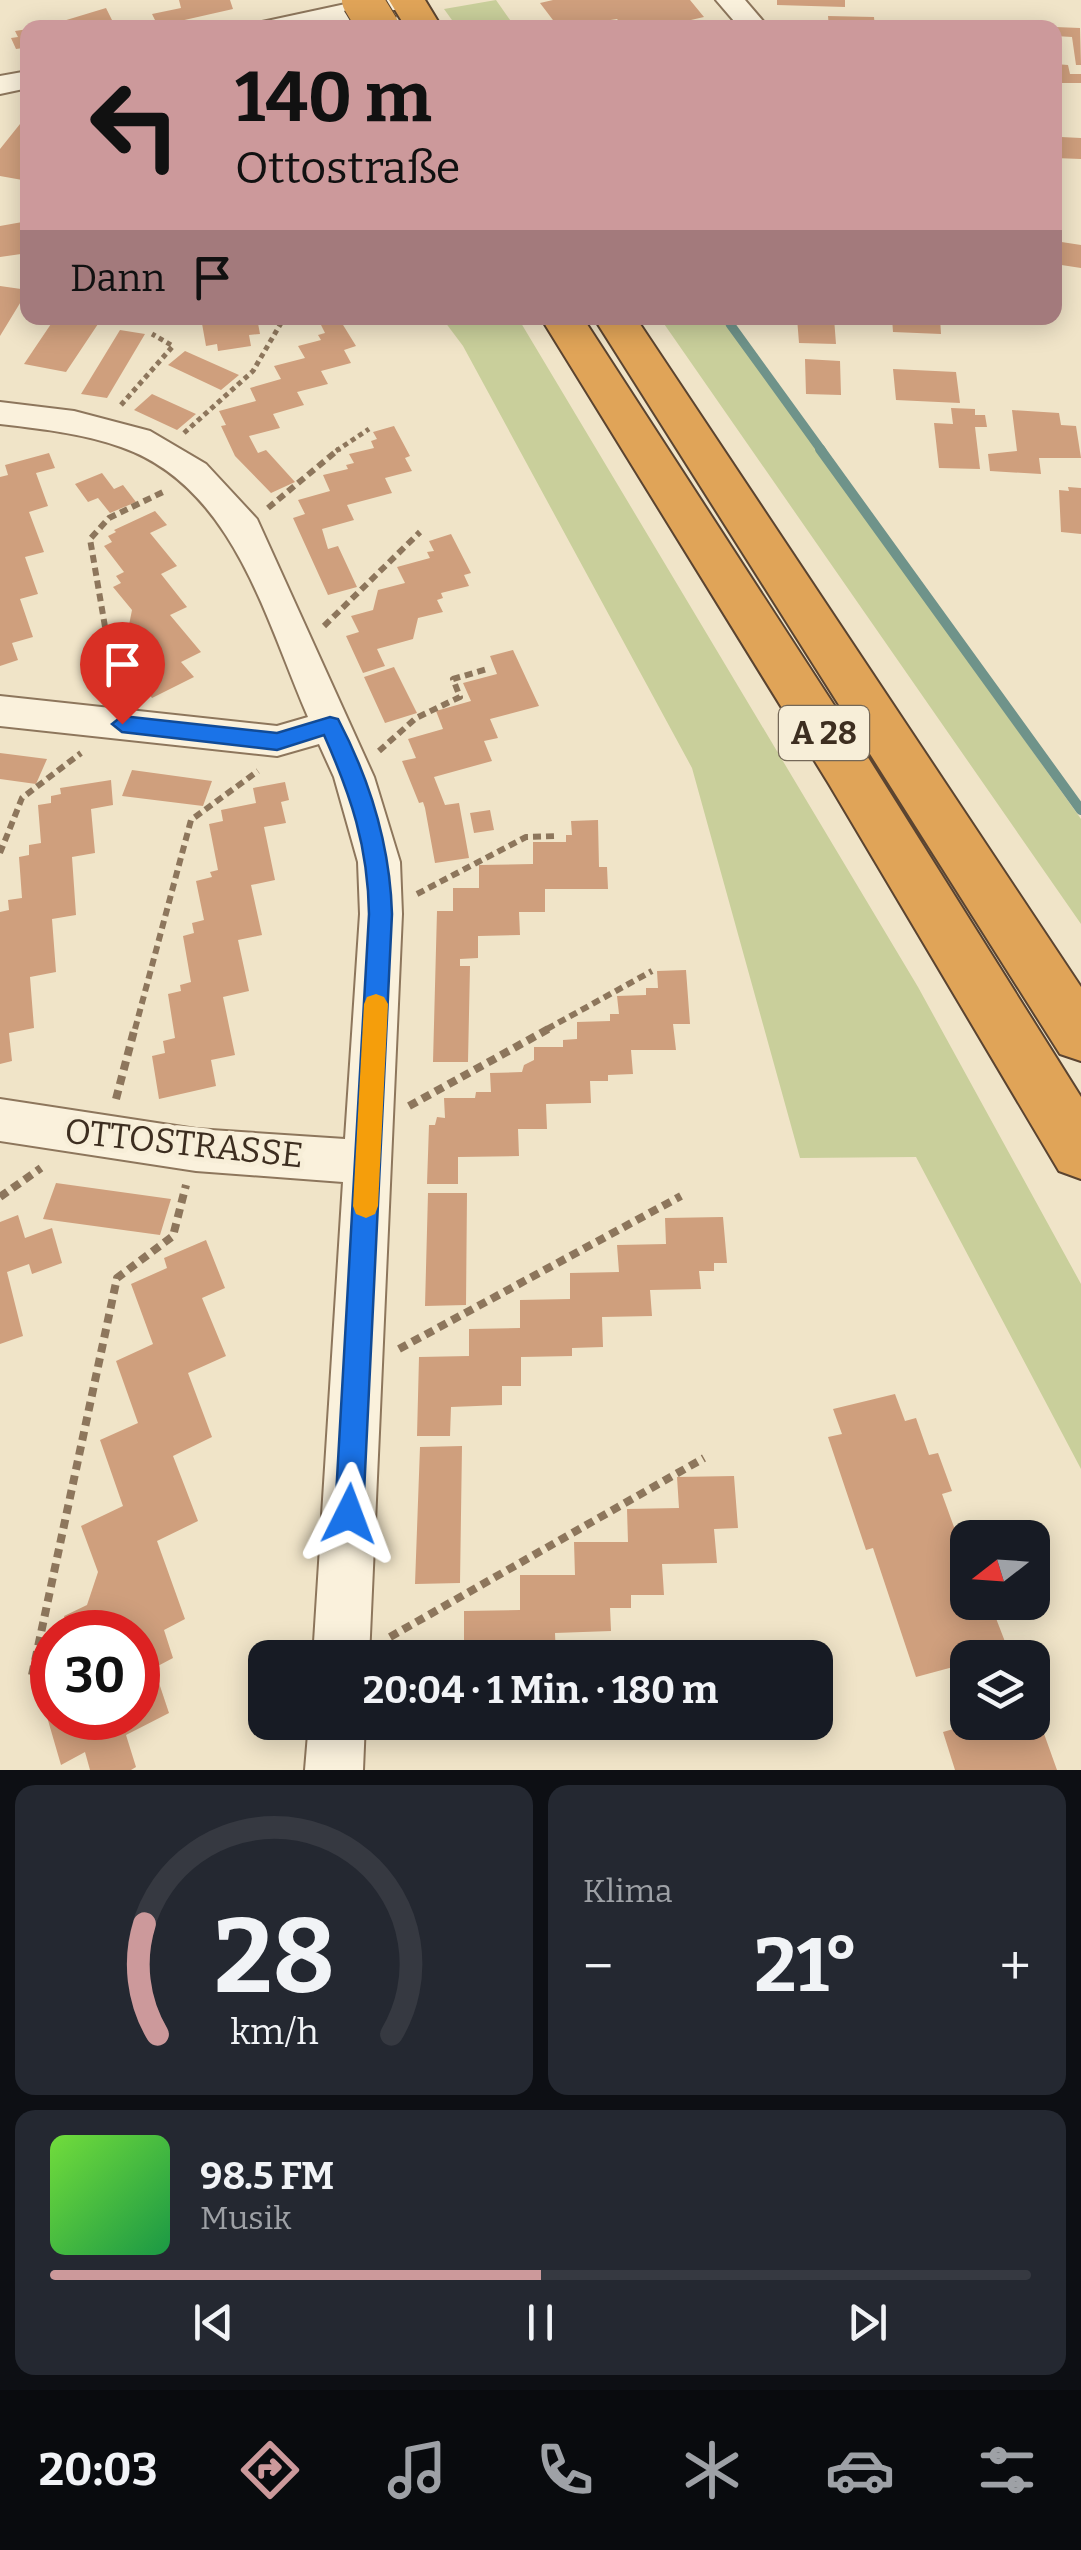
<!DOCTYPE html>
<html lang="de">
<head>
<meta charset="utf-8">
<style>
  :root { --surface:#171b24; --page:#242831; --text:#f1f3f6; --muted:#9ea1a6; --line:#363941; --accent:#cc999b }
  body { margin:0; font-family:Bitter,serif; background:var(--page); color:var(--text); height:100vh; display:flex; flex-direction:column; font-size:38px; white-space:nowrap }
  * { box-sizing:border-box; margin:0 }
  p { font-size:32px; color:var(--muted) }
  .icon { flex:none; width:55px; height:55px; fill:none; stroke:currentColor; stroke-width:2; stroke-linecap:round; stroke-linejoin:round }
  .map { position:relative; height:1770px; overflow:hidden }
  .side { display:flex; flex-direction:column; gap:15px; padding:15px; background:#0d0f14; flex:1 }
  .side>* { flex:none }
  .top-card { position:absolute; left:20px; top:20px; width:1042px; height:305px; border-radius:20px; box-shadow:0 5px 25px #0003; background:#cc999b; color:#111; overflow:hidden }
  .needle { width:65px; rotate:253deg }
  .controls { position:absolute; left:950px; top:1520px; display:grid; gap:20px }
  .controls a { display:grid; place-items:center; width:100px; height:100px; border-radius:20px; background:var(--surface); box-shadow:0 5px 25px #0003; font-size:50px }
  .speed { position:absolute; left:30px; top:1610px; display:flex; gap:20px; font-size:50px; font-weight:700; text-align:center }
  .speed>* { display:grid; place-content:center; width:130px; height:130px; border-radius:50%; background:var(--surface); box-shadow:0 5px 25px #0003; line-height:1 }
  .speed .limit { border:15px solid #d22; background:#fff; color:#111 }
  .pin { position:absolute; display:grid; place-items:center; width:85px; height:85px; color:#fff; margin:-102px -42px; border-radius:50% 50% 50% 0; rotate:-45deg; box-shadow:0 0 10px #0007 }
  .pin .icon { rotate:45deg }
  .me { position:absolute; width:110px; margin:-55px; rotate:3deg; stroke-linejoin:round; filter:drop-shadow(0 0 8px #0008) }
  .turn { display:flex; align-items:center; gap:35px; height:210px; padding:0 50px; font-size:45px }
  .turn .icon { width:130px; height:130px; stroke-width:2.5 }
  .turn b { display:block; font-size:70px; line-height:85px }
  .then { display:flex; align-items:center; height:95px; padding:0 50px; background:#0003; gap:20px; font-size:38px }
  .big { font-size:75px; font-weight:700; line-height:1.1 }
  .side .widget { flex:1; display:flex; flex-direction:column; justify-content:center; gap:15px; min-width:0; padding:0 35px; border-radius:20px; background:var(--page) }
  .side .dial { align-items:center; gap:0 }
  .dial svg { height:260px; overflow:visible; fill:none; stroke:var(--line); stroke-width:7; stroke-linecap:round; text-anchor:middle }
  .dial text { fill:var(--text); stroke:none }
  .song { display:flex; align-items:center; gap:30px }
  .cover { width:120px; height:120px; border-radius:15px; background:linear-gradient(135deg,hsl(100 70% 55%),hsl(140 70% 35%)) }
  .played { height:10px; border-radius:5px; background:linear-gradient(90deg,var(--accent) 50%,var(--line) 50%) }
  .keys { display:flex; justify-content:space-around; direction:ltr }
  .heat { display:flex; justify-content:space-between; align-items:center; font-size:55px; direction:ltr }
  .side .tiles { flex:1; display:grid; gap:15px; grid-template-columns:1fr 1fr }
  .widget:last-child { grid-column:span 2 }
  .trip { position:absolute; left:248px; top:1640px; width:585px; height:100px; border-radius:20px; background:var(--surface); box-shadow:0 5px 25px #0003; font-weight:700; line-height:100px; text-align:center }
  .menu { display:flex; height:160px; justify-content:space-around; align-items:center; background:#090b0e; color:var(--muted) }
  .menu .icon { width:70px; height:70px }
  .menu .on { color:var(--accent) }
  .menu b { font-size:45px; color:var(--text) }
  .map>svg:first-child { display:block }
</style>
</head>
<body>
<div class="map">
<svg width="1081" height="1770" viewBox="0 0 1081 1770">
  <rect width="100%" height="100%" fill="#f0e4c8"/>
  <!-- green -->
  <path fill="#c9cf9b" d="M496,0L515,27H457L444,9Z
    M442,318H518L918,987L1081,1284V1469L916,1157L800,1158L692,768L463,346Z
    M660,318H723L1081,819V924Z"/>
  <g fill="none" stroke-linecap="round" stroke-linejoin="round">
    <!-- stream-far1 -->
    <path stroke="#6f938a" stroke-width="9" d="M730,324L822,451"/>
    <!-- stream -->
    <path stroke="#6f938a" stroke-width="10" d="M820,449L1081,810"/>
  </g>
  <!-- building -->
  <path fill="#cf9f7d" d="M179,0H230L233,9L158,26L152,14L181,8Z
    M553,0H690L704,17L656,28H625L617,19L559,28L540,3Z
    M777,0H845V7L777,5Z
    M106,8L113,22L93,28H40Z
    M828,16L874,17L875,28H829Z
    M1055,27L1080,28L1081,65H1076L1072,37L1055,36Z
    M28,29V57L23,48L16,49L11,38L18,37L15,31Z
    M1055,64L1068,65L1070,74H1081V83H1055Z
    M20,124L28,125V181L0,176V149Z
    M1061,137L1081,138V159L1055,158V147H1062Z
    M28,221V253L0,257V226Z
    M1055,241L1081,245V268L1055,264Z
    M0,286L28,290L0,336Z
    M55,318H102L66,372L24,364Z
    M201,318H257L260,334L249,335L251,346L218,351L217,344L206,346Z
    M797,318H834L836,344L799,343Z
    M892,318H940L941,334L893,332Z
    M340,320L356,346L344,350L351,363L321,371L328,384L297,392L304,405L273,414L280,428L249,436L258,453L266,450L295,482L271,493L235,456L221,426L226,425L219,411L256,401L250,388L281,379L274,366L305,358L298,346L321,340L318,335L325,333L321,325Z
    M120,330L145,334L107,398L81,394Z
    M185,351L239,375L221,390L168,365Z
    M805,359L840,361L841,395L806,394Z
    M893,369L956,372L960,403L896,400Z
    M152,394L196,414L177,430L134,410Z
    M951,408L975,409V415H985L987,427H975L980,469L939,468L934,423L953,424Z
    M1012,410L1059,413L1061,425L1076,426L1081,458H1039L1041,474L990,471L988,454L1017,451Z
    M394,426L410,456L405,458L412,471L385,478L392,493L347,505L354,520L322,529L328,549L338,546L357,587L328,595L293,518L305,514L298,500L330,491L323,475L348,469L346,465L354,463L349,454L374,448L371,441L377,439L373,432Z
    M49,453L55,468L36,473L48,506L29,512L44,552L25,557L38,594L20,599L33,637L12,643L18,660L0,666V477L8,475L5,465Z
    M102,473L114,489L123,485L136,502L110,513L98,498L88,502L75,484Z
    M1068,487L1081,488V534L1061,532L1059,490L1069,491Z
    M155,511L167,525L150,533L177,566L161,574L187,607L170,615L201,652L181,662L194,677L152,698L131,671L139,667L133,660L143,655L122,628L129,625L132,610L113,587L121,583L116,576L124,572L104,546L112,542L108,536L116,532L114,530Z
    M451,534L471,573L464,575L469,586L441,593L443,598L437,600L443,612L418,618L413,639L377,649L385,666L363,673L346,636L359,632L351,616L373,610L378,590L405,583L397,567L430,558L427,552L434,551L429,541Z
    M513,650L539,706L490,719L498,738L484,741L492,761L434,777L445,805L459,803L469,858L435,863L425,808L423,802L419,803L402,761L416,758L408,739L443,729L436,711L471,701L463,683L497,674L490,656Z
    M394,667L417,713L385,723L364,677Z
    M0,753L47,759L36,784L0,779Z
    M132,770L212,781L203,806L122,796Z
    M111,780L113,805L91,809L95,853L72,857L76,915L52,919L56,972L30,977L34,1028L9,1033L12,1061L0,1064V912L9,910L8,900L22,898L19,857L29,855V845L41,843L38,805L51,803V796L61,794L60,788Z
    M285,782L289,800L281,802L286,823L264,827L275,880L251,885L262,935L238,940L249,991L223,997L235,1055L211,1060L216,1086L159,1099L152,1056L165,1053L163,1041L175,1038L168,994L181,991L180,985L191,982L183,936L194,933L192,923L204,920L196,881L212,877L210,872L218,870L209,824L223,821L221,810L256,803L253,788Z
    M490,810L494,830L474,833L470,813Z
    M598,820L599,867H607L608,889H545V912H519L520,935L478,936V958L460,959V966H470L468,1062H433L437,911H453V888H479V865L533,864V842H566V835H572L571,821Z
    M686,970L690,1024H673L676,1050H631L633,1074L608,1075V1081H590L591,1103L546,1104L547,1129H518L519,1156L458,1157V1184H427L429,1125H435L437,1117L445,1118L444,1098H475L476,1092H491L490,1073L522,1072L524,1065L534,1060V1047H563V1040L577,1039V1022L610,1021V1014H619L617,996L646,995V988H658L657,971Z
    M56,1183L171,1199L160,1235L43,1219Z
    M428,1193H467L466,1305L425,1306Z
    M18,1215L25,1238L52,1228L62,1263L32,1274L29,1264L7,1272L23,1336L0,1344V1222Z
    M723,1217L727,1263H714V1271H699L701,1289L650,1290L652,1316L602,1317L603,1347L572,1348V1356L521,1357V1386H502V1405L451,1407L450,1436H417L419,1357L469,1356V1329L520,1328V1300L570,1299V1273L619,1272L617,1245L666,1244L665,1218Z
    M206,1240L225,1288L202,1298L226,1356L188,1373L212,1437L173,1456L198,1521L157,1541L185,1619L164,1630L173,1658L154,1668L169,1713L126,1735L136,1767L131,1770H90L85,1752L61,1765L45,1710L52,1706V1718H138V1632H69L64,1616L87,1605L98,1572L81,1526L123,1506L100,1440L138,1423L116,1361L153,1344L131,1284L167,1268L164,1258Z
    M895,1394L905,1421L916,1418L929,1455L938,1453L952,1491L942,1494L954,1527L963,1525L968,1538V1602H1001L1002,1606L992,1608L1009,1652L968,1658V1663L916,1677L873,1548L866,1550L828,1437L842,1434L833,1409Z
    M462,1446L460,1583L415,1584L420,1447Z
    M734,1476L738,1528L714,1529L717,1563L662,1564L664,1595H631V1608H610L611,1631L555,1633L556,1658H407L408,1645L464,1644V1611L520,1610V1575H575L574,1542H628L627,1509L679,1508L677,1477Z
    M1033,1703L1057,1770H955L943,1732L978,1722H1032Z
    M405,1722H443V1740H405Z"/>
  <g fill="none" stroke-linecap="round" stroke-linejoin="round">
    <defs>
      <path id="street" d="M364,0H416L412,6L313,28H258L262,22Z
        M716,0H745L769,28H740Z
        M28,71V88L0,94V76Z
        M0,402L74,411L150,431L206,464L257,519L374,777L400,862L402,914L369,1658H313L343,1182L196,1171L0,1141V1099L196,1129L345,1139L360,914L358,862L334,777L319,744L277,756L0,726V696L277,726L308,717C265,618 233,486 121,447C82,433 41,429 0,424Z
        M309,1722H365L363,1770H305Z"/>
      <path id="highway" d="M389,0H425L442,28H406Z
        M541,318H583L867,756L1081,1097V1179L1059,1171L829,784Z
        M594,318H636L1081,987V1061L1060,1054Z"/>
    </defs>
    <!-- street casing -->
    <use href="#street" stroke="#8d765c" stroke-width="4"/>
    <!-- highway casing -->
    <use href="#highway" stroke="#5b4430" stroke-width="4"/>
    <!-- path-far2 -->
    <path stroke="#8d765c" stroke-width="5" stroke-dasharray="5 4" stroke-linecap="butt" d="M121,405L173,346L152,334
      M184,433L253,371L284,318
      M336,451L369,429"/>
    <!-- path-far1 -->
    <path stroke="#8d765c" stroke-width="6" stroke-dasharray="8 5" stroke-linecap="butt" d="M268,508L339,449
      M324,626L420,532
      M116,691L90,539L109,518L163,492
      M379,751L416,718L460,697L453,679L487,669
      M0,853L22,798L81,753
      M417,894L526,837L558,836
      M135,1029L191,820L258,771
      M547,1029L652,971"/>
    <!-- path -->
    <path stroke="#8d765c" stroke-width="8" stroke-dasharray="9 6" stroke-linecap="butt" d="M116,1099L135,1027
      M409,1106L552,1027
      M0,1197L41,1168
      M399,1349L681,1196
      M390,1637L704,1458
      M32,1675L117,1278L173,1236L186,1185"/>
    <!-- street -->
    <use href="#street" fill="#faf1dc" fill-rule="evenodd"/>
    <!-- highway -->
    <use href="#highway" fill="#e0a458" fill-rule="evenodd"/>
    <defs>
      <path id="highway-bridge" d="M362,0L379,28"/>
    </defs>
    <!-- highway-bridge casing -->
    <use href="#highway-bridge" stroke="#5b4430" stroke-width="42" stroke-linecap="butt"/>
    <!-- highway-bridge -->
    <use href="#highway-bridge" stroke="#e0a458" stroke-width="40"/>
  </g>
  <!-- route -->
  <path fill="#1a73e8" stroke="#114b97" stroke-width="2.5" d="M122,716L277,733L330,717L338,719C370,780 390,845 392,914L363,1514L359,1524L349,1528L339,1524L335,1514L369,914C368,846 351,796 324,735L277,750L122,732L112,724Z"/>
  <!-- slow -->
  <path fill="#f59e0b" d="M376,994L384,997L388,1004L378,1206L375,1214L366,1218L356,1214L353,1206L364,1004L367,997Z"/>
  <g text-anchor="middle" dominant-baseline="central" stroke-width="9" stroke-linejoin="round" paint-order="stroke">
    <!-- shield labels -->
    <rect fill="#f7eed8" stroke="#756857" stroke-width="2.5" x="779" y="706" width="90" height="54" rx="8"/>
    <g font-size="32" font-weight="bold" fill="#3d2e20">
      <text x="824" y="733">A 28</text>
    </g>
    <!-- street labels -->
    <g font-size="35" fill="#3d2e20" stroke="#f7eed8">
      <text transform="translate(184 1143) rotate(6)">OTTOSTRASSE</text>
    </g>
  </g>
</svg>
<div class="controls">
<a><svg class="needle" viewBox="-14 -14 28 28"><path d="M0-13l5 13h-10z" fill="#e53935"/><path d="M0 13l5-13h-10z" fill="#9ea1a6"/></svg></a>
<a><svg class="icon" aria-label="layers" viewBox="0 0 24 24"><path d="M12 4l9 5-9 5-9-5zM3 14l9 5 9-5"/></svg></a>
</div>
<div class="speed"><div class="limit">30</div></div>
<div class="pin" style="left:122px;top:724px;background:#d93025"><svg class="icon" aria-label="arrive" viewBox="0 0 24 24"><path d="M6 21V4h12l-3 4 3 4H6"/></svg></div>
<svg class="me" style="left:349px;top:1514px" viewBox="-20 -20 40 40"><path d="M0-17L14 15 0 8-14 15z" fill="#1a73e8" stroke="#fff" stroke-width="4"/></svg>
<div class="trip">20:04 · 1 Min. · 180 m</div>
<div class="top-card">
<div class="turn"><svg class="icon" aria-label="left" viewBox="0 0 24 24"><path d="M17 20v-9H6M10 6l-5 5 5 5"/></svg><div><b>140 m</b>Ottostraße</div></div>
<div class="then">Dann<svg class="icon" aria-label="arrive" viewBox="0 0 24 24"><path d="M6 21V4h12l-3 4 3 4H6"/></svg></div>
</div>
</div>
<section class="side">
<div class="tiles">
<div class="widget dial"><svg viewBox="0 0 100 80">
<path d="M14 69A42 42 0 1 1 86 69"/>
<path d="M14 69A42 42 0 0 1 10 35" stroke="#cc999b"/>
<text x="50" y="56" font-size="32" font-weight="700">28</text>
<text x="50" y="72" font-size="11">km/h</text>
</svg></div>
<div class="widget"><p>Klima</p>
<div class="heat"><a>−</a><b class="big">21°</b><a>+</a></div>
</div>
<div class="widget">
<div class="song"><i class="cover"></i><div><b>98.5 FM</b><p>Musik</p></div></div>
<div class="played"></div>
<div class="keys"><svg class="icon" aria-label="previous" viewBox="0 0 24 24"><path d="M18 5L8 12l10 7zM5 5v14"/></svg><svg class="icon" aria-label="pause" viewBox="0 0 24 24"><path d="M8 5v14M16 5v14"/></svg><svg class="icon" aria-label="next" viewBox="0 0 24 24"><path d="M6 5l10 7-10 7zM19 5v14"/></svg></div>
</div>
</div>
</section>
<nav class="menu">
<b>20:03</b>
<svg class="icon on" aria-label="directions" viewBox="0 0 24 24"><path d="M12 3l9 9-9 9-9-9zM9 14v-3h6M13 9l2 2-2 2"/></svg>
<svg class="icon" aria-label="music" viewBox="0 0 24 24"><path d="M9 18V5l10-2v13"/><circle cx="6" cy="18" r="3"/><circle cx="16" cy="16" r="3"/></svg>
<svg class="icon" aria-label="phone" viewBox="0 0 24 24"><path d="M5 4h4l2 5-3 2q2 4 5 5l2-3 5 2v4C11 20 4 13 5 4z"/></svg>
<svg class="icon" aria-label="climate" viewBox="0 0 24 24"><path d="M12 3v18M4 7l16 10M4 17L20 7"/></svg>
<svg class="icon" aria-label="car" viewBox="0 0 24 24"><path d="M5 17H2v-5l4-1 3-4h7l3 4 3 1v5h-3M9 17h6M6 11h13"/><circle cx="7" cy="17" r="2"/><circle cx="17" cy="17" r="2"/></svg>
<svg class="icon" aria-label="filters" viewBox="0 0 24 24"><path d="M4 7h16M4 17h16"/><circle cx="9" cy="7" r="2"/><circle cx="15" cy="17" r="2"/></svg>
</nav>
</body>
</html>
